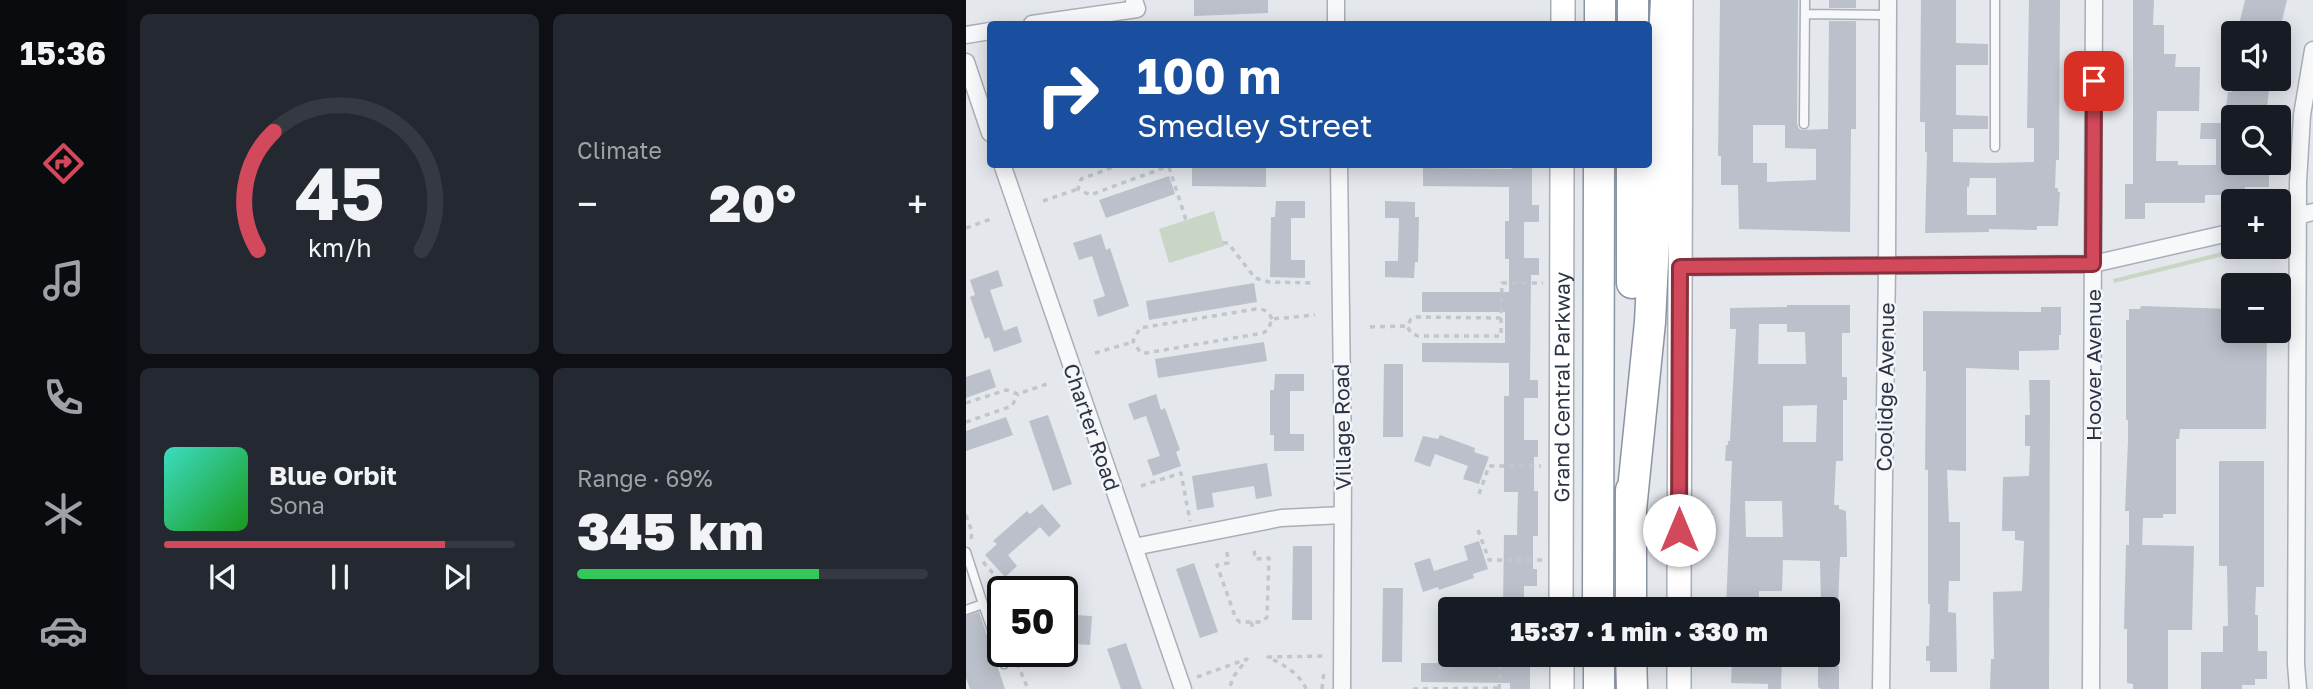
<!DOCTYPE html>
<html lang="en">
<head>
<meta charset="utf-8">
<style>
  :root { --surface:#171b24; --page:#242831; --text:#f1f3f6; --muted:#9ea1a6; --line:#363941; --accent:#d1495b }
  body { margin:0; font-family:"Golos Text",sans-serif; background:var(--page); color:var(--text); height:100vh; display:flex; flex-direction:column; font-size:26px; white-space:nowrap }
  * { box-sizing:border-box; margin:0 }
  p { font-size:23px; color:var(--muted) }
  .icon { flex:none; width:38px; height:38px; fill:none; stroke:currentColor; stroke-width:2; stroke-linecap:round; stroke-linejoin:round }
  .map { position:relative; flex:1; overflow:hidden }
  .side { display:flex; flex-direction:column; gap:14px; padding:14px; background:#0d0f14; width:840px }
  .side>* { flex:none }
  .hud { position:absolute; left:21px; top:21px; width:665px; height:147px; border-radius:7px; box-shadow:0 4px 18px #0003; background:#1a4fa0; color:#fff; overflow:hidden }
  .tools { position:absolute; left:1255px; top:21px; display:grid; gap:14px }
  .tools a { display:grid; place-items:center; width:70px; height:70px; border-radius:7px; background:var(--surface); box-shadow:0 4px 18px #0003; font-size:35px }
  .speed { position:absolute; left:21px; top:576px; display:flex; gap:14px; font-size:35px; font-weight:700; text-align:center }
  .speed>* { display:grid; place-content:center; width:91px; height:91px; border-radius:50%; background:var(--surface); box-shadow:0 4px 18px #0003; line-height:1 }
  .speed .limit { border:4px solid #111; border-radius:10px; background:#fff; color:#111 }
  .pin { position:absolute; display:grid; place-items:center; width:60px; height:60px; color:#fff; margin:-30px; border-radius:14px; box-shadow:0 4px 10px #0006 }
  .me { position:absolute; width:77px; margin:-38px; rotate:0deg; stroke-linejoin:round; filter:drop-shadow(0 0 5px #0008) }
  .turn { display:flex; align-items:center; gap:24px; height:147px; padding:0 35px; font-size:32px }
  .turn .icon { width:91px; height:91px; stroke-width:2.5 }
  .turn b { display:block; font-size:49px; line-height:60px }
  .big { font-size:52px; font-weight:800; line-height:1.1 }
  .side .widget { flex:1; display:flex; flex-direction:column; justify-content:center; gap:10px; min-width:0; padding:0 24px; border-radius:10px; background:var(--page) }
  .side .dial { align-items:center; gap:0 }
  .dial svg { height:182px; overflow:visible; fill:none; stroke:var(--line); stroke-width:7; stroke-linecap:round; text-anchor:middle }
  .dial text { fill:var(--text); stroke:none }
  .song { display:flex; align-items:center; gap:21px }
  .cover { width:84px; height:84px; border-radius:10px; background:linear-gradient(135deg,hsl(170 70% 55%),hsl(120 70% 35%)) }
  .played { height:7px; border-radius:4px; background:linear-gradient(90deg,var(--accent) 80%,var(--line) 80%) }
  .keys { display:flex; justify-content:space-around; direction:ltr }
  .heat { display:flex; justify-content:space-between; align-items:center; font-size:38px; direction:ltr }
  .charge { height:10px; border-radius:5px; background:linear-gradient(90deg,#34c759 69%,var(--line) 0) }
  .side .tiles { flex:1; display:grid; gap:14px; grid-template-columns:repeat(2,1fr) }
  .trip { position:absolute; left:472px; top:597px; width:402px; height:70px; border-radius:7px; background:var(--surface); box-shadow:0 4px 18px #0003; font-weight:800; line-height:70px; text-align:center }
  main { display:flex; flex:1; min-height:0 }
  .menu { display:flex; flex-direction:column; width:126px; justify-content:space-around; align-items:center; background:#090b0e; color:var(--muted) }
  .menu .icon { width:49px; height:49px }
  .menu .current { color:var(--accent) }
  .menu b { font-size:32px; color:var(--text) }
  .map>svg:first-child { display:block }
</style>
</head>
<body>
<main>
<nav class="menu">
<b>15:36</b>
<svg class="icon current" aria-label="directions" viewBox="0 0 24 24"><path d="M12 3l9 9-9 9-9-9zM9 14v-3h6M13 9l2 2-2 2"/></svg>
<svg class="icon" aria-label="music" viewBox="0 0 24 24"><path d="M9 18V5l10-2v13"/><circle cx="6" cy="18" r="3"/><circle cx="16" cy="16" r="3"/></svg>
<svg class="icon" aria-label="phone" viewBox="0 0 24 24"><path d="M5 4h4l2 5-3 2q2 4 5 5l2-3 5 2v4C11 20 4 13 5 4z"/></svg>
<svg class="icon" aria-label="climate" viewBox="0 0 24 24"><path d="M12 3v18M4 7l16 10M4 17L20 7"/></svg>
<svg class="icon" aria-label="car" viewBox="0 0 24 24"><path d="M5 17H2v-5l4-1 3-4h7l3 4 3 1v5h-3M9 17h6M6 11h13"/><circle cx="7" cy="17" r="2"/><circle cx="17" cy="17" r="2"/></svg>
</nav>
<section class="side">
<div class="tiles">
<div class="widget dial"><svg viewBox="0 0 100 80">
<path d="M14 69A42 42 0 1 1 86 69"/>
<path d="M14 69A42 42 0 0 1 21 17" stroke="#d1495b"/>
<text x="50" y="56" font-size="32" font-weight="700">45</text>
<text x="50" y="72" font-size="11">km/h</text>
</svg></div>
<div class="widget"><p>Climate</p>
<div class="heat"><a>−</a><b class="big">20°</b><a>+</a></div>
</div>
<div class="widget">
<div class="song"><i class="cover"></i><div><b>Blue Orbit</b><p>Sona</p></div></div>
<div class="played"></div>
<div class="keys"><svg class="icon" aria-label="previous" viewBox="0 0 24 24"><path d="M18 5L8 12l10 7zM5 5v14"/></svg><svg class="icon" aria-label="pause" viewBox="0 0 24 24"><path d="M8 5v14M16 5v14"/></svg><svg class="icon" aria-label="next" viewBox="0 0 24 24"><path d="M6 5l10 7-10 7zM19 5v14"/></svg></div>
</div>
<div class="widget"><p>Range · 69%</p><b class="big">345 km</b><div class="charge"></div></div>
</div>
</section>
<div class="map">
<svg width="1347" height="689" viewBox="0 0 1347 689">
  <rect width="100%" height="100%" fill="#e4e7ec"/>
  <!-- green -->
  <path fill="#c9d6c5" d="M248,211L258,246L203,263L193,229Z
    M1268,249L1270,253L1148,283L1147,279Z"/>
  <!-- building -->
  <path fill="#bbc0ca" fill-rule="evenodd" d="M228,0H302V13L228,16Z
    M754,0H832L831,124L833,129L837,130L862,129L863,21H890V129H885L884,232L773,229L772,185H755V156H752ZM787,125H819V148L850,149V180L801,182V163H787Z
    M863,0H890V8H863Z
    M955,0H990V43L1022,44V65H990V115L1022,116V129H987V162L1026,163L1068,162V128H1061L1063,0H1094L1093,160H1090L1089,188H1092V192H1094L1092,226H1071V230L1023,229V232L959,233L961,152H959V122H954ZM1004,178H1030V215H1001V187H1003Z
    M1167,0H1188L1187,25H1198V54H1210L1209,67H1234L1233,111H1191L1190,161H1212V165H1250V139H1234L1235,123H1267V163H1303V187H1279L1278,195H1239V203H1179V219H1159V184H1167Z
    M1279,0H1321L1313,33H1271Z
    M1268,79H1304L1300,117H1259L1262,92H1266Z
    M546,164H566V205H573V222H558V258H573V275H565L564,380H572V398H558V440H572V457H568V491H572V536H567V569H571V586H558V609H537L538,535H551L552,492H538V396H543V363L456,362V343H539V312H456V292H543V259H539V221H543V187L457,186V168L546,169Z
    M226,167H300V187L226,186Z
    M203,176L209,194L140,218L133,200Z
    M310,201H339V218H325V260H339V278L304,277L305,217H309Z
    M419,201L449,202V217H453L452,262H449L448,278L419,277V261H432L433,218H419Z
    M135,234L140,250L144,248L163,306L132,317L127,300L139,296L126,256L113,260L107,243Z
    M32,270L37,286L24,290L38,331L51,326L56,342L28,352L23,337L19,339L4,297L9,295L4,280Z
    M288,283L291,302L183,320L180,301Z
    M821,305H884V333H876V377H881V400H877V461H870L868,505H873V509L880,511L881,557H874L872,606L855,605L854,561L817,560L816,591H793V609H760L766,461H759L760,445H762V441H764L770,329H764V308L821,307ZM793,324H821V332H839L840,364H792ZM851,405L850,442H817V406ZM779,501H816L817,537H780Z
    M1175,306L1267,309V331H1301L1300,429H1214L1213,439H1210V514H1197V518H1177L1176,545L1228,546L1226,630H1202V689H1167V684L1161,683V629H1158L1160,545H1163V511H1159L1162,441V420H1160V320H1163V309H1174Z
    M1075,307H1095V335H1093V350L1053,351V370L1000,368V471L981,470L983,522H994V581H983L982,612L990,613L991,672H964V661H960V646H963L964,604H962V470H959L960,371H957V311L1075,312Z
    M298,342L301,361L192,378L189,359Z
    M418,364H437V437H417Z
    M24,369L30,387L0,398V377Z
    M309,374H338V391H324V434H338V451H308V435H304V390H308Z
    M1063,380H1084L1083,689H1024L1025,659H1028L1027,592L1056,591L1058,541L1049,540V531H1036L1037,477L1063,476L1064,446H1059V415H1064Z
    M190,394L195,410L199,408L214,450L210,452L215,466L187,476L181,460L194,456L180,416L168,420L162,404Z
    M82,415L106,484L87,491L63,421Z
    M40,417L47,435L0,451V431Z
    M474,435L509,448L508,452L523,457L513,484L497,479L502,466L469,454L464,467L448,461L457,436L472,439Z
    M1253,461H1298V587H1290L1289,615H1292V651H1301V679H1289V685H1276V689H1235V652H1257V626H1262L1261,566H1253Z
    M301,463L306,496L290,499L288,486L246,493L248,507L231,510L226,476Z
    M76,504L95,526L83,537L74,527L42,555L51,566L39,577L19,555L31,544L27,541L61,511L64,514Z
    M513,541L522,569L507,574L508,578L473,590L472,587L457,592L448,563L464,558L468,571L502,560L498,546Z
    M327,546H346V620H326Z
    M228,563L252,632L234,638L210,569Z
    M417,588H437L436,662H416Z
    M13,612L22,638L39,689H4L0,678V616Z
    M109,615L126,616L124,645L96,643V628H108Z
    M160,643L176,689H155L141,649Z
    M802,654H816L815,689H802V684L765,683L766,662L802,664Z
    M544,662H564V689H544V683L455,682V663H536L537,665V663H544Z
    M852,666H873V689H855L852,687Z"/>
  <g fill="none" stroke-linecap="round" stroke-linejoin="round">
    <defs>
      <path id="lane" d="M839,14L922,15
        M838,124L839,0
        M1029,147V0
        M0,552L17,604
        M0,610L17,604L38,664"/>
      <path id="street" d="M370,0V24
        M66,24L171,9L168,0
        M0,35L24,31
        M0,62L24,133
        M36,164L217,689
        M373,164L377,462L376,689
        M1312,221L1347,212
        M714,267L1127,264L1267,232
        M168,547L315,518L377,515
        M915,689L921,267L922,0
        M1125,689L1128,0
        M1332,689L1330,664L1332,182L1336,115L1347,50"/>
      <g id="secondary">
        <path d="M597,24V0"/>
        <path id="s1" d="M595,609L596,164"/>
        <path d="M713,609L715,0"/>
        <path d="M596,654V689"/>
        <path d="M713,689V654"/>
      </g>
      <path id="highway" d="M634,24V0
        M667,24V0
        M666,283V164
        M665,510L684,322L700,0
        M632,609L633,164
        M665,609V490
        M633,654V689
        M665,654L666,689"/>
    </defs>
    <!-- lane casing -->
    <use href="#lane" stroke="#a9aeb7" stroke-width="11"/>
    <!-- street casing -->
    <use href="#street" stroke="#a9aeb7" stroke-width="19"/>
    <!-- secondary casing -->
    <use href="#secondary" stroke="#a9aeb7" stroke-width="26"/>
    <!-- highway casing -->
    <use href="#highway" stroke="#8b94a3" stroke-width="33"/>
    <!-- path -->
    <path stroke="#c2c5cb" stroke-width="3.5" stroke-dasharray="5 5" stroke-linecap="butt" d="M155,164L115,179L112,189L124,195L208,164
      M190,164L199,169
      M203,167L220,220
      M77,201L112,189
      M0,228L25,219
      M257,243H262L289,278L303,282L349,283
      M535,318V336H452L445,333L441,326L445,319L450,317L535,318L536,283H577
      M306,319C302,311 299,309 290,309L174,328L167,341L174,352L180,353L297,333L302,330L306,319L349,315
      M404,327L441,326
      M129,353L167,342
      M0,403L40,390L52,394L81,384
      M0,422L46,406L52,394
      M175,486L215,473L224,521
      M513,494L523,466H575
      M0,515L6,532L5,540
      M512,530L523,560H576
      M261,552L262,563L251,565L270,619L274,622H296L301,617L303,558L289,559L288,548
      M17,562L39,587
      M285,622L287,629
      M51,663L62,689
      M231,677L281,659L268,676L263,689
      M340,689C333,672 317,665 302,657L360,656
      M356,689L358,671
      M447,689L533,688
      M533,689L535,654"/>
    <!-- lane -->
    <use href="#lane" stroke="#f7f8fa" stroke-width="8"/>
    <!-- street -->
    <use href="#street" stroke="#f7f8fa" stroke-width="16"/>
    <!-- secondary -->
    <use href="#secondary" stroke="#fff" stroke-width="23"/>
    <!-- highway -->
    <use href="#highway" stroke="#fff" stroke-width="30"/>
  </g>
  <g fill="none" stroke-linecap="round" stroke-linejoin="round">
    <defs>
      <path id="route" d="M713,530L714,267L1127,264L1128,81"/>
    </defs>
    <!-- route casing -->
    <use href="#route" stroke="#882f3b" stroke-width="18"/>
    <!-- route -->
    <use href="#route" stroke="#d1495b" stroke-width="12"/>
  </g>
  <g text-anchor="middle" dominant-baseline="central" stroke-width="5" stroke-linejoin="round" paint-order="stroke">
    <!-- street labels -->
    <g font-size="21" fill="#2b3445" stroke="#f4f6f9">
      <text transform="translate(1127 365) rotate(-90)">Hoover Avenue</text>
      <text stroke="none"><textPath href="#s1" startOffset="222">Grand Central Parkway</textPath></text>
      <text transform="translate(919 387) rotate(-89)">Coolidge Avenue</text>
      <text transform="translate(126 427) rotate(71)">Charter Road</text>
      <text transform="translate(376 427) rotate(-91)">Village Road</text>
    </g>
  </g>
</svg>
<div class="tools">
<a><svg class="icon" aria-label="sound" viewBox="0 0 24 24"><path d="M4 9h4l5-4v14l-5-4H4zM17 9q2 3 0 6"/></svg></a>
<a><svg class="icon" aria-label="search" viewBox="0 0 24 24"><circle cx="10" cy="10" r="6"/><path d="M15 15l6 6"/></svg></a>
<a>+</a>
<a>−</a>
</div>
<div class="speed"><div class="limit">50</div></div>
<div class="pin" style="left:1128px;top:81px;background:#d93025"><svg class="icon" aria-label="arrive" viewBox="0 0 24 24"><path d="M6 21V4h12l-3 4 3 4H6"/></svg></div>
<svg class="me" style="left:713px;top:530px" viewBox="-20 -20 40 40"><circle r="19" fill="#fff"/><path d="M0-13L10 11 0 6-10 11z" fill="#d1495b"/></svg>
<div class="trip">15:37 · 1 min · 330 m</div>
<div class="hud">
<div class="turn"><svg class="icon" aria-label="right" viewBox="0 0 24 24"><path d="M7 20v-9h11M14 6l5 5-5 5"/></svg><div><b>100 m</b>Smedley Street</div></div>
</div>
</div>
</main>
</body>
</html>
